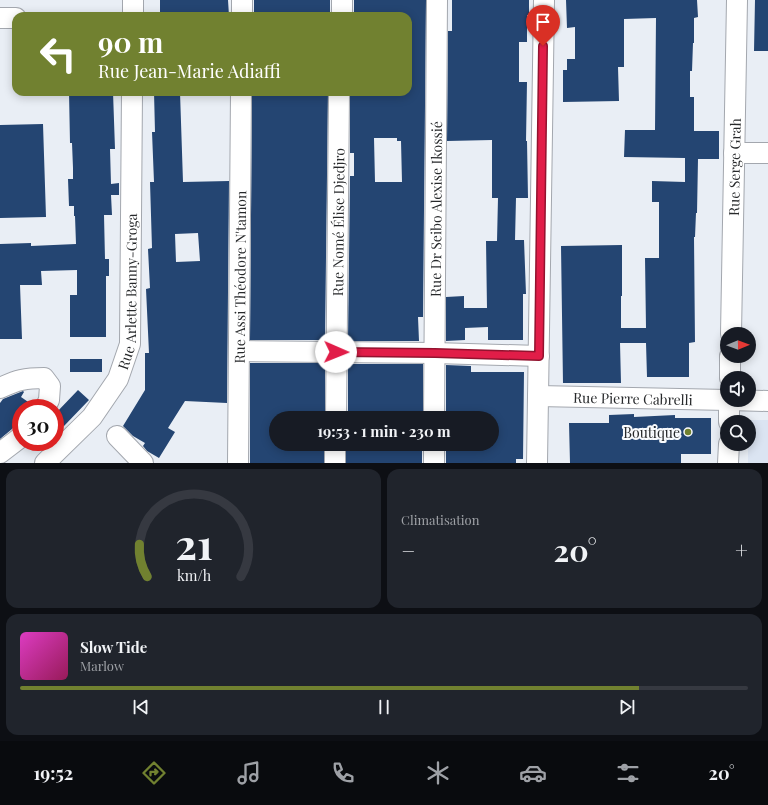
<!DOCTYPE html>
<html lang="fr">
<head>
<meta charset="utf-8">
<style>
  :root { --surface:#171b24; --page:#20242c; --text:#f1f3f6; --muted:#9ea1a6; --line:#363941; --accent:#718130 }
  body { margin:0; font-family:"Playfair Display",serif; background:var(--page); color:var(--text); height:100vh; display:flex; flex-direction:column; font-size:15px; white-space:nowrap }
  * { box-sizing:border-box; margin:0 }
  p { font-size:13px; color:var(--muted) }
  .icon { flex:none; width:22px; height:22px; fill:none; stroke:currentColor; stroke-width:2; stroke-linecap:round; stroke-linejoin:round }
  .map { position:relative; height:463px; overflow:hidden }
  .side { display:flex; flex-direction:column; gap:6px; padding:6px; background:#0d0f14; flex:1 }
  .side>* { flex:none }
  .hud { position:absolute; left:12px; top:12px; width:400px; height:84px; border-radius:12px; box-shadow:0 2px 10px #0003; background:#718130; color:#fff; overflow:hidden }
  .needle { width:26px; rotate:89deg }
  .buttons { position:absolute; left:720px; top:327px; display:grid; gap:8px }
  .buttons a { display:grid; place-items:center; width:36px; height:36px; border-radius:50%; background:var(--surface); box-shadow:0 2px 10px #0003; font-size:20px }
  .speed { position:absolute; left:12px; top:399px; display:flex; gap:8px; font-size:20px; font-weight:700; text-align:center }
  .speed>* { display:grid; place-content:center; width:52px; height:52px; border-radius:50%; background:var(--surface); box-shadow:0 2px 10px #0003; line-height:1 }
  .speed .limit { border:6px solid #d22; background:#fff; color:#111 }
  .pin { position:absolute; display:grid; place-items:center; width:34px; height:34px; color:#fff; margin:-41px -17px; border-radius:50% 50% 50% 0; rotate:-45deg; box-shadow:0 0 4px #0007 }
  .pin .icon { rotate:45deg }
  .me { position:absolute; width:44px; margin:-22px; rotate:91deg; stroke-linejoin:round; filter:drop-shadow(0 0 3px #0008) }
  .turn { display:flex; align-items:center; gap:14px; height:84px; padding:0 20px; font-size:18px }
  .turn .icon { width:52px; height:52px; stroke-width:2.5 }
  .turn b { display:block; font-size:28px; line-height:34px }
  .big { font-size:30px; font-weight:700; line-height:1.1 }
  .side .tile { flex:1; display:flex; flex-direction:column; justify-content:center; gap:6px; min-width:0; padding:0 14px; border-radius:12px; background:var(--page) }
  .side .dial { align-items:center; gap:0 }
  .dial svg { height:104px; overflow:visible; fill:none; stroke:var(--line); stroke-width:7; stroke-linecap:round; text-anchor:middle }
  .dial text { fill:var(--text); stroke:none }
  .song { display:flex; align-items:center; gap:12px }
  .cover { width:48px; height:48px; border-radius:6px; background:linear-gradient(135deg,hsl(310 70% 55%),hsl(330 70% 35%)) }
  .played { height:4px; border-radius:2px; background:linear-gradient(90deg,var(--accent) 85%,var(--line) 85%) }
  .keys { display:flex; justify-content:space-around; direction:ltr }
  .heat { display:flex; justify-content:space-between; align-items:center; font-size:22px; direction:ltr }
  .side .tiles { flex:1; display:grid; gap:6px; grid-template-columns:1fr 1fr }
  .tile:last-child { grid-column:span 2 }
  .trip { position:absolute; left:269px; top:411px; width:230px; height:40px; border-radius:20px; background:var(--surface); box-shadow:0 2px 10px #0003; font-weight:700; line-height:40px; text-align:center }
  .tab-bar { display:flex; height:64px; justify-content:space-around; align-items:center; background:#090b0e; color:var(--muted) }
  .tab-bar .icon { width:28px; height:28px }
  .tab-bar .on { color:var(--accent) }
  .tab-bar b { font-size:18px; color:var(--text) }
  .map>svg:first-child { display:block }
</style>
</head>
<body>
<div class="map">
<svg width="768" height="463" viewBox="0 0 768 463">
  <rect width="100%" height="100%" fill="#e9eef5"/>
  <!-- built -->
  <path fill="#dbe4f2" d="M748,420H768V463H748Z"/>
  <!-- building -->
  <path fill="#244572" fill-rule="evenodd" d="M160,0H228L229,16H160Z
    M254,0H330V16H254Z
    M354,0H426L423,317H418L419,341H348L350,176H354V153H350V92H408V16H354ZM374,138H397V141H401L402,182H375Z
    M452,0H529V15H527V42H519V82H527L526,141H527L528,198H516L515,240H524L526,294H523V340H488V327L465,328V340L446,341V297L464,296V308H487L486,241H497L498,198H492V140L447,141L448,31H452Z
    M566,0H697L698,17L694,18V43H693L692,71H690V97H694V131H719V159H698L697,213H696L695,237H694L695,342L689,343V377H647L646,343H620L621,383H563L561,246L622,245V296H621V328H646L645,258H659V202H652V181L685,182V158L624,157L625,130H655L656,18L624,19V67H618L619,101L563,102V70H567V59H575V27L567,28Z
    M755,0H768V51H754Z
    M69,92H113L115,149H110L111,184L119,183V195H111L112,215H104L105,259H109V276H106V337H70V295H77V270L41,271L42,285H20L22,339H0V244L31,243V246L76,244L75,216H74V206H69L68,179H73V168L72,143H70Z
    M154,92H180L183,182L229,181L227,403L185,401L168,428L175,432L159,458L147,451L143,446L145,443L133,436L123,426L145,390V353H149L146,289L150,288L148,249L152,248L150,182H154L152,132H155ZM198,233L200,261L176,262L175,234Z
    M252,92H328L325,340H250Z
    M43,124L46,217L0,218V125Z
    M70,359H102V372H70Z
    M250,363H325V418H276V444H324V463H250Z
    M348,364H423V418H348Z
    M446,365L471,366V372H524L523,459H516V463H446V444H492V418H446Z
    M78,390L89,400L64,426L55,418V414Z
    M23,391L24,392L21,397L34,406V408H21V425L17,422L12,429L0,439V403L3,399Z
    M634,414V417L675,415V418H711V454H681V463H570L569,423H609V415Z
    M346,444H422V463H346Z"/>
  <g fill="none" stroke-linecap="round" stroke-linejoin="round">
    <defs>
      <g id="minor">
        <path d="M133,16V0"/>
        <path d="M242,16V0"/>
        <path d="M342,16V0"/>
        <path d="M0,18H16"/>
        <path d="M734,153H768"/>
        <path id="s1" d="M731,334L737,0"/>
        <path d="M240,351L435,353L539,356"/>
        <path d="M730,378V356"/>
        <path d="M0,388C17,380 25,378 44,378L50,386L49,400L45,408"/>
        <path id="s2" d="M538,396L727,400"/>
        <path d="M729,400L768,401"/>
        <path id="s3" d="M336,418L339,92"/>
        <path id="s4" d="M434,418L437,0"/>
        <path d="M729,422V400"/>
        <path d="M117,436L143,463"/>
        <path d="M0,453L21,437"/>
        <path id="s5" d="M45,463L92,417L118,379L130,344L132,92"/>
        <path id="s6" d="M238,463L241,92"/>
        <path d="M335,463V444"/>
        <path d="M434,463V444"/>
        <path d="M537,463L544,0"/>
        <path d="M728,463L729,444"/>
      </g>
    </defs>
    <!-- minor casing -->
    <use href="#minor" stroke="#a3a7ae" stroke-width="22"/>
    <!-- minor -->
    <use href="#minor" stroke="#fff" stroke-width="20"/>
  </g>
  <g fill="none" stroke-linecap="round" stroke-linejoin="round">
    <defs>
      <path id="route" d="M336,352L435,353L539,356L543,46"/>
    </defs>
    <!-- route casing -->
    <use href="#route" stroke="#92132f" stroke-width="10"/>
    <!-- route -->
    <use href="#route" stroke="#e11d48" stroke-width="7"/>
  </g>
  <!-- markers -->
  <circle fill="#718130" stroke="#f9fbfe" stroke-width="1.5" cx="688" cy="432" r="4"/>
  <g text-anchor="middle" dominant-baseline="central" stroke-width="4" stroke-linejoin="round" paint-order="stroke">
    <!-- street labels -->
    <g font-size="14" fill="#27292b" stroke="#f9fbfe">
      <text stroke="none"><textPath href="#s1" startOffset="167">Rue Serge Grah</textPath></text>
      <text stroke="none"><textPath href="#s4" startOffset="209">Rue Dr Seibo Alexise Ikossié</textPath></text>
      <text stroke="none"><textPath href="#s3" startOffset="196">Rue Nomé Élise Djedjro</textPath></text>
      <text stroke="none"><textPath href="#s6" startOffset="186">Rue Assi Théodore N'tamon</textPath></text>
      <text stroke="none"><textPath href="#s5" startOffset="201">Rue Arlette Banny-Groga</textPath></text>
      <text stroke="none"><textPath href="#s2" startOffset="95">Rue Pierre Cabrelli</textPath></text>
    </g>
    <!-- poi labels -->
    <g font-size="14" fill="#27292b" stroke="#f9fbfe" text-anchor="end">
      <text x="680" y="432">Boutique</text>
    </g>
  </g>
</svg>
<div class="buttons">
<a><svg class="needle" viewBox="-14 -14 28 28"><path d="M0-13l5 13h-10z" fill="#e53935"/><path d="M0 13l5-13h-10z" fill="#9ea1a6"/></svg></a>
<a><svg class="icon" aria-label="sound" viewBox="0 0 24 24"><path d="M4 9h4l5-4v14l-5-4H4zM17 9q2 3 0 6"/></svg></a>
<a><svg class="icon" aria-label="search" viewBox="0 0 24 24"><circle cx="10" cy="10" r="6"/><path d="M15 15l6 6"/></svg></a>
</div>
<div class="speed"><div class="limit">30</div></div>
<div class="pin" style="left:543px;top:46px;background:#d93025"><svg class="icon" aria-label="arrive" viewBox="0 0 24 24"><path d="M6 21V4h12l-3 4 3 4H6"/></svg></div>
<svg class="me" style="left:336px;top:352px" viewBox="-20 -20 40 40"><circle r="19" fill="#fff"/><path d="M0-13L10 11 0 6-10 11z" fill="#e11d48"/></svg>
<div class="trip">19:53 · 1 min · 230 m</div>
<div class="hud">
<div class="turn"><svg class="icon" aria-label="left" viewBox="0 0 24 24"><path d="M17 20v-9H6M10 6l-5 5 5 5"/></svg><div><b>90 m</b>Rue Jean-Marie Adiaffi</div></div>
</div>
</div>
<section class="side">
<div class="tiles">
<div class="tile dial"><svg viewBox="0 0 100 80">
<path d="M14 69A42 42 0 1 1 86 69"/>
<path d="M14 69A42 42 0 0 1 8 44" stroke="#718130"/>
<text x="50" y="56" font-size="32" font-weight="700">21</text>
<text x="50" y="72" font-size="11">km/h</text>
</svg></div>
<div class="tile"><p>Climatisation</p>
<div class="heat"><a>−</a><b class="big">20°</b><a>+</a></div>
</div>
<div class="tile">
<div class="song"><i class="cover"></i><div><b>Slow Tide</b><p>Marlow</p></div></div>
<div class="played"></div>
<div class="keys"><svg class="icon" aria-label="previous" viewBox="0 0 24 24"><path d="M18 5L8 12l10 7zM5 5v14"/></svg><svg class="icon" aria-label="pause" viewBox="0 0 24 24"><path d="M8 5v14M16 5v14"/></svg><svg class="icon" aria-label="next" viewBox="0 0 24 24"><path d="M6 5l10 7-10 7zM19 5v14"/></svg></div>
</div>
</div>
</section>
<nav class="tab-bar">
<b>19:52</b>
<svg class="icon on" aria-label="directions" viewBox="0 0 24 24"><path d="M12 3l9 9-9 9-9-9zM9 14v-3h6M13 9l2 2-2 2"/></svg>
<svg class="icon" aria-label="music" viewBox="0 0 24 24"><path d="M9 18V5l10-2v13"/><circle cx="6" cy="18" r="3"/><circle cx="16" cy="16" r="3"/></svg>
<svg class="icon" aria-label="phone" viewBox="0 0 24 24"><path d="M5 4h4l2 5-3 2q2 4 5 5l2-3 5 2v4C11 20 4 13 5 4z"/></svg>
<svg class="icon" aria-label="climate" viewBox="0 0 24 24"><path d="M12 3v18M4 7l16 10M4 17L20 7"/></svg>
<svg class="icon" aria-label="car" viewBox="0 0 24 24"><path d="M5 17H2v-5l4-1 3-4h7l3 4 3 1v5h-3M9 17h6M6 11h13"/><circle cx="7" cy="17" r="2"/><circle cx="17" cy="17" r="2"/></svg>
<svg class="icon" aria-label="filters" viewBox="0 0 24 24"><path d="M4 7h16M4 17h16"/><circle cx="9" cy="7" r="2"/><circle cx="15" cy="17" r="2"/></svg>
<b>20°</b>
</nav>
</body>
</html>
